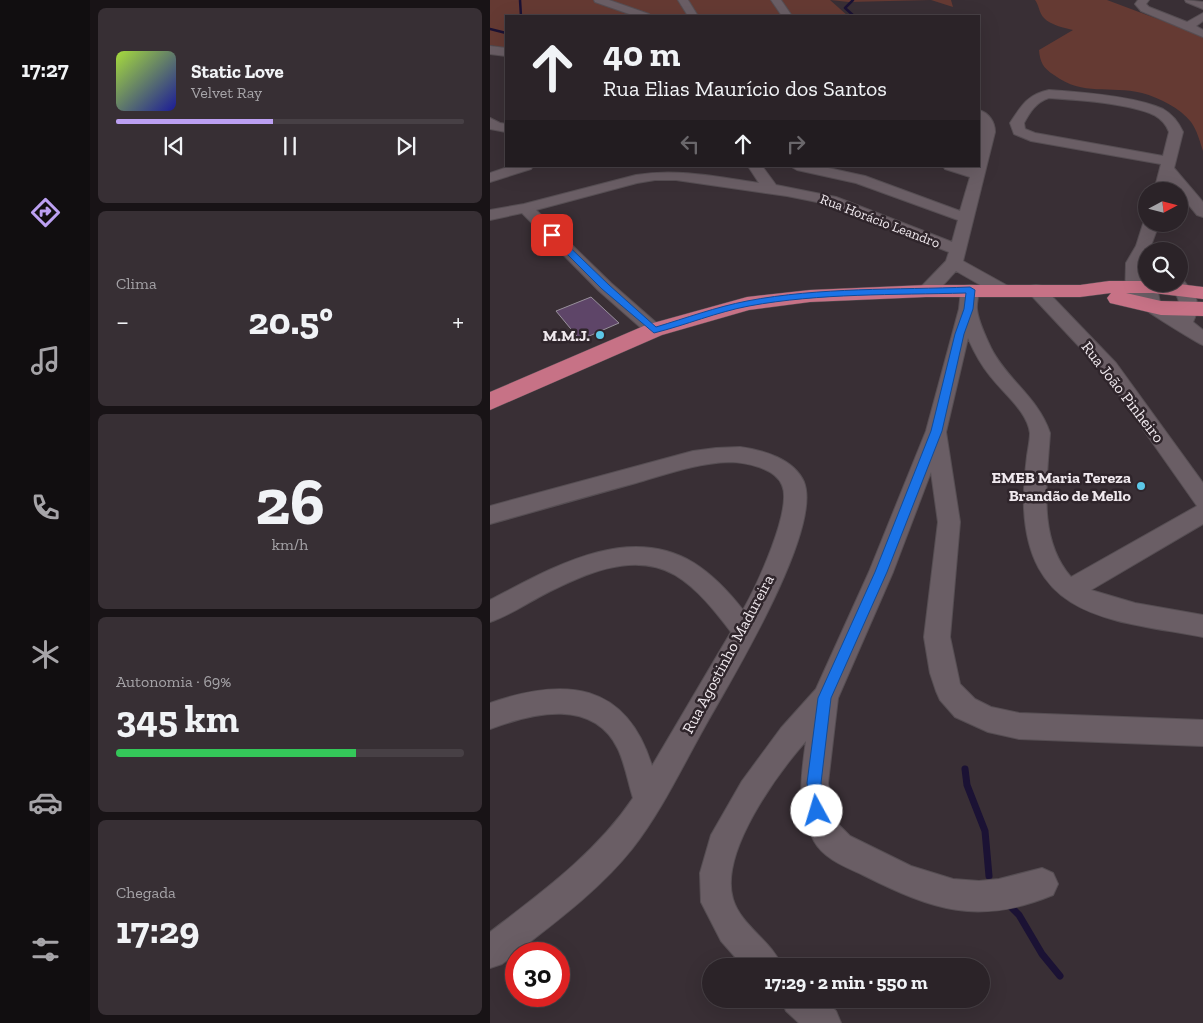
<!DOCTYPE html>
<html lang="pt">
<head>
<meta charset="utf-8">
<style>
  :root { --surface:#2b2328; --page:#372f34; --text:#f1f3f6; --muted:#a6a4a8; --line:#474045; --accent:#bca0f2 }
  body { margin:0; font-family:"Zilla Slab",serif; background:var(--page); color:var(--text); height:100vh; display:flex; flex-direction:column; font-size:19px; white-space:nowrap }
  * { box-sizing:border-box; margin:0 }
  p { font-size:16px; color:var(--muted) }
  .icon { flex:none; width:28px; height:28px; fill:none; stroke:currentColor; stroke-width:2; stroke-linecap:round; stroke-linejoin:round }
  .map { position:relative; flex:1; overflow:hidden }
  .drawer { display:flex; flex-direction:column; gap:8px; padding:8px; background:#181316; width:400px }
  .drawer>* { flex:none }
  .top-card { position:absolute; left:15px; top:15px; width:475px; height:152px; border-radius:0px; box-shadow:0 5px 20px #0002,0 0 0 1px var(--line); background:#2b2328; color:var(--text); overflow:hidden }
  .needle { width:32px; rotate:83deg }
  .tools { position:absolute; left:648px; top:182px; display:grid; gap:10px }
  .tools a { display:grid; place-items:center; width:50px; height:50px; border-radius:50%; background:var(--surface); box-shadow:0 5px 20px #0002,0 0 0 1px var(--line); font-size:25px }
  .speed { position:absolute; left:15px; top:942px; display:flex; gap:10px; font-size:25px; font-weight:700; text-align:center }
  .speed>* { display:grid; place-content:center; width:65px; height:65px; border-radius:50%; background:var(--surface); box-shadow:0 5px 20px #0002,0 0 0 1px var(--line); line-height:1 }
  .speed .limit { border:8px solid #d22; background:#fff; color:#111 }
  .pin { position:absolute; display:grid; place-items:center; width:42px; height:42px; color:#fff; margin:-21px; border-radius:10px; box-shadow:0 2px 8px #0006 }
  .me { position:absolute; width:55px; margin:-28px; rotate:354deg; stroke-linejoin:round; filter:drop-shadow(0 0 4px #0008) }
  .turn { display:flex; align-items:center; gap:18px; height:105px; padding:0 15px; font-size:22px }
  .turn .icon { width:65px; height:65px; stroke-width:2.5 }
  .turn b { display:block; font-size:35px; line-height:42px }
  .lanes { display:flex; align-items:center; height:48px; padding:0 15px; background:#0003; justify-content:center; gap:25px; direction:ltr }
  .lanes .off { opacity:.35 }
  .big { font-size:38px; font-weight:700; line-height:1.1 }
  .drawer .card { flex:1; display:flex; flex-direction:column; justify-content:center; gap:8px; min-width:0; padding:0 18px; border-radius:8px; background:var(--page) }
  .drawer .dial { align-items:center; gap:0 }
  .dial b { font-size:65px; line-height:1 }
  .song { display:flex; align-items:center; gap:15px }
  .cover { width:60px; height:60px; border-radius:8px; background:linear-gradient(135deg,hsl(80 70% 55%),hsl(240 70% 35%)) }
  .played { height:5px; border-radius:2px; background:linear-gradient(90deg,var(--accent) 45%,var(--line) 45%) }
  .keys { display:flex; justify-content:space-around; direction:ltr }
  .heat { display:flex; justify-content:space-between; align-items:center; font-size:28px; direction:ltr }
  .charge { height:8px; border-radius:4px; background:linear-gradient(90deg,#34c759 69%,var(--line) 0) }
  .trip { position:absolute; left:212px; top:958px; width:288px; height:50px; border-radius:25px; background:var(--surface); box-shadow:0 5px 20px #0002,0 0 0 1px var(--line); font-weight:700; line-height:50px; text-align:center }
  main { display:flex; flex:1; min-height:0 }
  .dock { display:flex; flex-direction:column; width:90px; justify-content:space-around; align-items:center; background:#110e10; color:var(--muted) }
  .dock .icon { width:35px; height:35px }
  .dock .selected { color:var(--accent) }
  .dock b { font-size:22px; color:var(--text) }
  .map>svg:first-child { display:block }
</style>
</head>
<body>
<main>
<nav class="dock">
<b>17:27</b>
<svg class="icon selected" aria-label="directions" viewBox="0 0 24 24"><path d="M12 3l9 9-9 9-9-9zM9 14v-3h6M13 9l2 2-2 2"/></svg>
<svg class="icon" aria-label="music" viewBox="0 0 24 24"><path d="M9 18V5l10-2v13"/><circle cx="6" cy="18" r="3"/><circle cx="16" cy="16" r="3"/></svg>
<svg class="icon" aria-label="phone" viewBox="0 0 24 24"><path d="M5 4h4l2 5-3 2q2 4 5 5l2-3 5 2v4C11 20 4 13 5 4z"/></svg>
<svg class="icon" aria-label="climate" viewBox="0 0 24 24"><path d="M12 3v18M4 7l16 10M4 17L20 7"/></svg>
<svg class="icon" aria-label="car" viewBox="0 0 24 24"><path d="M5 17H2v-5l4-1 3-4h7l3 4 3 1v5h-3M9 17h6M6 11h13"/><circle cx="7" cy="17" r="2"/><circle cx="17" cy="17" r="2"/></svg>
<svg class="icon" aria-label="filters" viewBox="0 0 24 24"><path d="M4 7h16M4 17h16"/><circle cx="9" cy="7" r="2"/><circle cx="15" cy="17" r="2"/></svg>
</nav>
<section class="drawer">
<div class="card">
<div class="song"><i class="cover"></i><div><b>Static Love</b><p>Velvet Ray</p></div></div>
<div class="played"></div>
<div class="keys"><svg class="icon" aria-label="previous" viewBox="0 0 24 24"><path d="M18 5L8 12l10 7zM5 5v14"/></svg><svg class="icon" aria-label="pause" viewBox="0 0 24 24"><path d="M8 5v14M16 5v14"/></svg><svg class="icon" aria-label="next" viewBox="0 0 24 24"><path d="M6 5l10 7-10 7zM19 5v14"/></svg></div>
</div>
<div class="card"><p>Clima</p>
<div class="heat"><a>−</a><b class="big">20.5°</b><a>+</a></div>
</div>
<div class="card dial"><b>26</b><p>km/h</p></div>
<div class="card"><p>Autonomia · 69%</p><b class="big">345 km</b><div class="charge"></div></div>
<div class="card"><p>Chegada</p><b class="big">17:29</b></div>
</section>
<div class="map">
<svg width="713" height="1023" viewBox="0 0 713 1023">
  <rect width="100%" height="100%" fill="#392f35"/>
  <!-- green -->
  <path fill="#653a33" d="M0,0H461L463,7L441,0L359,2L340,0L358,16H16V48L0,45Z
    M545,0H617L713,36V151C710,142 707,130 701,122C690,108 670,98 652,93C619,85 594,97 564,75C553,68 550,62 549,50L583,30C575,28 560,25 554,18C549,13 549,5 545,0Z"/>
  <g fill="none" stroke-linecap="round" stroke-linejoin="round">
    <!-- stream-far1 -->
    <path stroke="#1b1234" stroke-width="2.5" d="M30,0L31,16
      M363,0L355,8L364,16
      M0,29L16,33"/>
    <!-- stream -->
    <path stroke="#1b1234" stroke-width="7" d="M475,769L477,785L495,831L499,876
      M518,904L529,915L552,954L570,976"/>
  </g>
  <!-- building -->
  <path fill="#5e4568" stroke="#98909b" d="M101,297L129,323L90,340L66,311Z"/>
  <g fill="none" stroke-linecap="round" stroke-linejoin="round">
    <defs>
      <path id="minor" d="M104,0H119L159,14L161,16H145L105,2Z
        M188,0H198L208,16H198Z
        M281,0H291L302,16H292Z
        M648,0H659L656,4L659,7L697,22L713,13V21L706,26L713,30V37L651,11L645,4Z
        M695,0L713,2V9L696,2Z
        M0,46L16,48V56L0,54Z
        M559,90C591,92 644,96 673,109C682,114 689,123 693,132L684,168L713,202V217L707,215L681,183L678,191H664L671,164L541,141L524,134L520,123C531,106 538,94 559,90ZM559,98C588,100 638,103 664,115C671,119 676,124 679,132L673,156L545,133L535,129L534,123C540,112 546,102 559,98Z
        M489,110C499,113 505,122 505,132L473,261L518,286L521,290L518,294L512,295L506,294L466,271C456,281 445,299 430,295L427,291L456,261L459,252L337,204L297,196L186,180H165L147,183L46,210L121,283L170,326L173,330L170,334L164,336L158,334L109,291L32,213L0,220V210L34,204L146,175C187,168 228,177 269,183L258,166H272L286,185L346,197L462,242L468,220L366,183L307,170L300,166H329L375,176L470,211L480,177L455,169L453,166H476L482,168L483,166H489C489,154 491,142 491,130C491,123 489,117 489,110Z
        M0,118L10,123L16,124V132L0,129Z
        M21,166H43L41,169L0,182V173Z
        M656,220V224H669L659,251H656V256L652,263L653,289L657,284H669L672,287L668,292L670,303L688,314C692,300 686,294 678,284H689V279L693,280C706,296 712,302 703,322L713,330V345C709,344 659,313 655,309C653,306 653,305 652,302L650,305L644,306L638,305L635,301L636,263L646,246L653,224Z
        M480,285L486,286C491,293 486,301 487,309C488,321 496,337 501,348C517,380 548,397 560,433C557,481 547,538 581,577L707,506L612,371L540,294L537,290L540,286L546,285L552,286L626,363L713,483V524L601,590L645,603L713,615V637C625,620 540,621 534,509C533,491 535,473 537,456C538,449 540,440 540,433C537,411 514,394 501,377C491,365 484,352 478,338L456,432L470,522L460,637L470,684L485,699L501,707L529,713L713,720V746L529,739L498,732L465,717L450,700L446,691L440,673L434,637L448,522L441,472L403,572L348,698L338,783L342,811L346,822L360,836L421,866L463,879L489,881L509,879L552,868L563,873L568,884L563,895C488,926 443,910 373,875C356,867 334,859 324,841C306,808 311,776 316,741C287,774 229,853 243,899C251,926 281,940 292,966H253L231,941L211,902L210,873L221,835L252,781L291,728L326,689L379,572L436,431L469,309L471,290L474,286Z
        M250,447C273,450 304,459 314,482C333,530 239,683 214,728C191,769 171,812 142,849C106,894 57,928 12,964L0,968V932C52,892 106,853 143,798C138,782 135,764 128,749C103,698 43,713 0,729V703C75,677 136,682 162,766L241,632C225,611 208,589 185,575C142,550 90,576 51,596C34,605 18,616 0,622V600C60,569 137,522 204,563C223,575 239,592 253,610C266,587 303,509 292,485C285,468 255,462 239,462C207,463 177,474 146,483C98,496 49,510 0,524V506L203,451L226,448Z
        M291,999H333L346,1011L351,1023H309L296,1011Z"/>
      <path id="highway" d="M619,281H656V284H689L713,287V299L663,293H636L671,301L713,302V316L671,315L620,303L617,298L621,293L590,297H436L320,302L259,310L172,335L0,410V392L156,325L257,297L320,290L436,285H590Z"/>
    </defs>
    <!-- minor casing -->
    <use href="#minor" stroke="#564e53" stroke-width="2"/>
    <!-- highway casing -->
    <use href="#highway" stroke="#564e53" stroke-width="1"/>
    <!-- minor -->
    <use href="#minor" fill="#6a5e65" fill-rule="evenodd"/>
    <!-- highway -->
    <use href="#highway" fill="#c77286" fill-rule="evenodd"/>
  </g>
  <!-- route -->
  <path fill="#1a73e8" stroke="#114b97" d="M59,233H65L119,285L166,327C196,318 226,307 257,301C330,287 407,290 480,287L485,290L483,309L474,334L452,431L397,572L341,698L331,783L335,811L333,816L327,818L322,816L317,783L328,698L385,572L441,431L465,334L474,309L476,293C404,295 330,293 259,306C227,312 196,325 164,333L112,289L59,236Z"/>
  <!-- markers -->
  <g fill="#5cc7e7" stroke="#2f252b" stroke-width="2">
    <circle cx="110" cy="335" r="5"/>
    <circle cx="651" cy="486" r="5"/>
  </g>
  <g text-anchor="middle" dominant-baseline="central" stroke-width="5" stroke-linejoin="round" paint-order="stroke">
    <!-- far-street labels -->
    <g font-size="14" fill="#f0e9ee" stroke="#2f252b">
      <text transform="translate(390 221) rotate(21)">Rua Horácio Leandro</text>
    </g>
    <!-- poi labels -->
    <g font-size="16" font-weight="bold" fill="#f0e9ee" stroke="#2f252b" text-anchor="end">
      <text x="100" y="335">M.M.J.</text>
      <text x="641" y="477">EMEB Maria Tereza<tspan x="641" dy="18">Brandão de Mello</tspan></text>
    </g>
    <!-- street labels -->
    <g font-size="16" fill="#f0e9ee" stroke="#2f252b">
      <text transform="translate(633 392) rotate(52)">Rua João Pinheiro</text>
      <text transform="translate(238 654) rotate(-62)">Rua Agostinho Madureira</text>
    </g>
  </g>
</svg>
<div class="tools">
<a><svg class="needle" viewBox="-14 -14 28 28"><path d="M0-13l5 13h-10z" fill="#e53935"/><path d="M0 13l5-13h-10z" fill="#a6a4a8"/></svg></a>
<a><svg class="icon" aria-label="search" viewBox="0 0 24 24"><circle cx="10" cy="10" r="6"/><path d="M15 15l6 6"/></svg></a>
</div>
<div class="speed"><div class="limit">30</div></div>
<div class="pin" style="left:62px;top:235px;background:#d93025"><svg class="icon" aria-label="arrive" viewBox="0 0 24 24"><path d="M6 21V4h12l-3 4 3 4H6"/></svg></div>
<svg class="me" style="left:327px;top:811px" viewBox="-20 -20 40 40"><circle r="19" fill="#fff"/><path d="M0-13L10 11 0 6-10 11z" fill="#1a73e8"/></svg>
<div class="trip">17:29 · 2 min · 550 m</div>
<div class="top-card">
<div class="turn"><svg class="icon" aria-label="ahead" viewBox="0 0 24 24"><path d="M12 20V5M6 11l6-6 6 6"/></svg><div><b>40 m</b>Rua Elias Maurício dos Santos</div></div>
<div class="lanes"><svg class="icon off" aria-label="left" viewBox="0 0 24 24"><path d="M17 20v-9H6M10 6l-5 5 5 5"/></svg><svg class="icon" aria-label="ahead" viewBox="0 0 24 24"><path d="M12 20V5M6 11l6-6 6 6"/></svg><svg class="icon off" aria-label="right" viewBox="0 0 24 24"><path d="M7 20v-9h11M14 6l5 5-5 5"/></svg></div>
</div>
</div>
</main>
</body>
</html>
